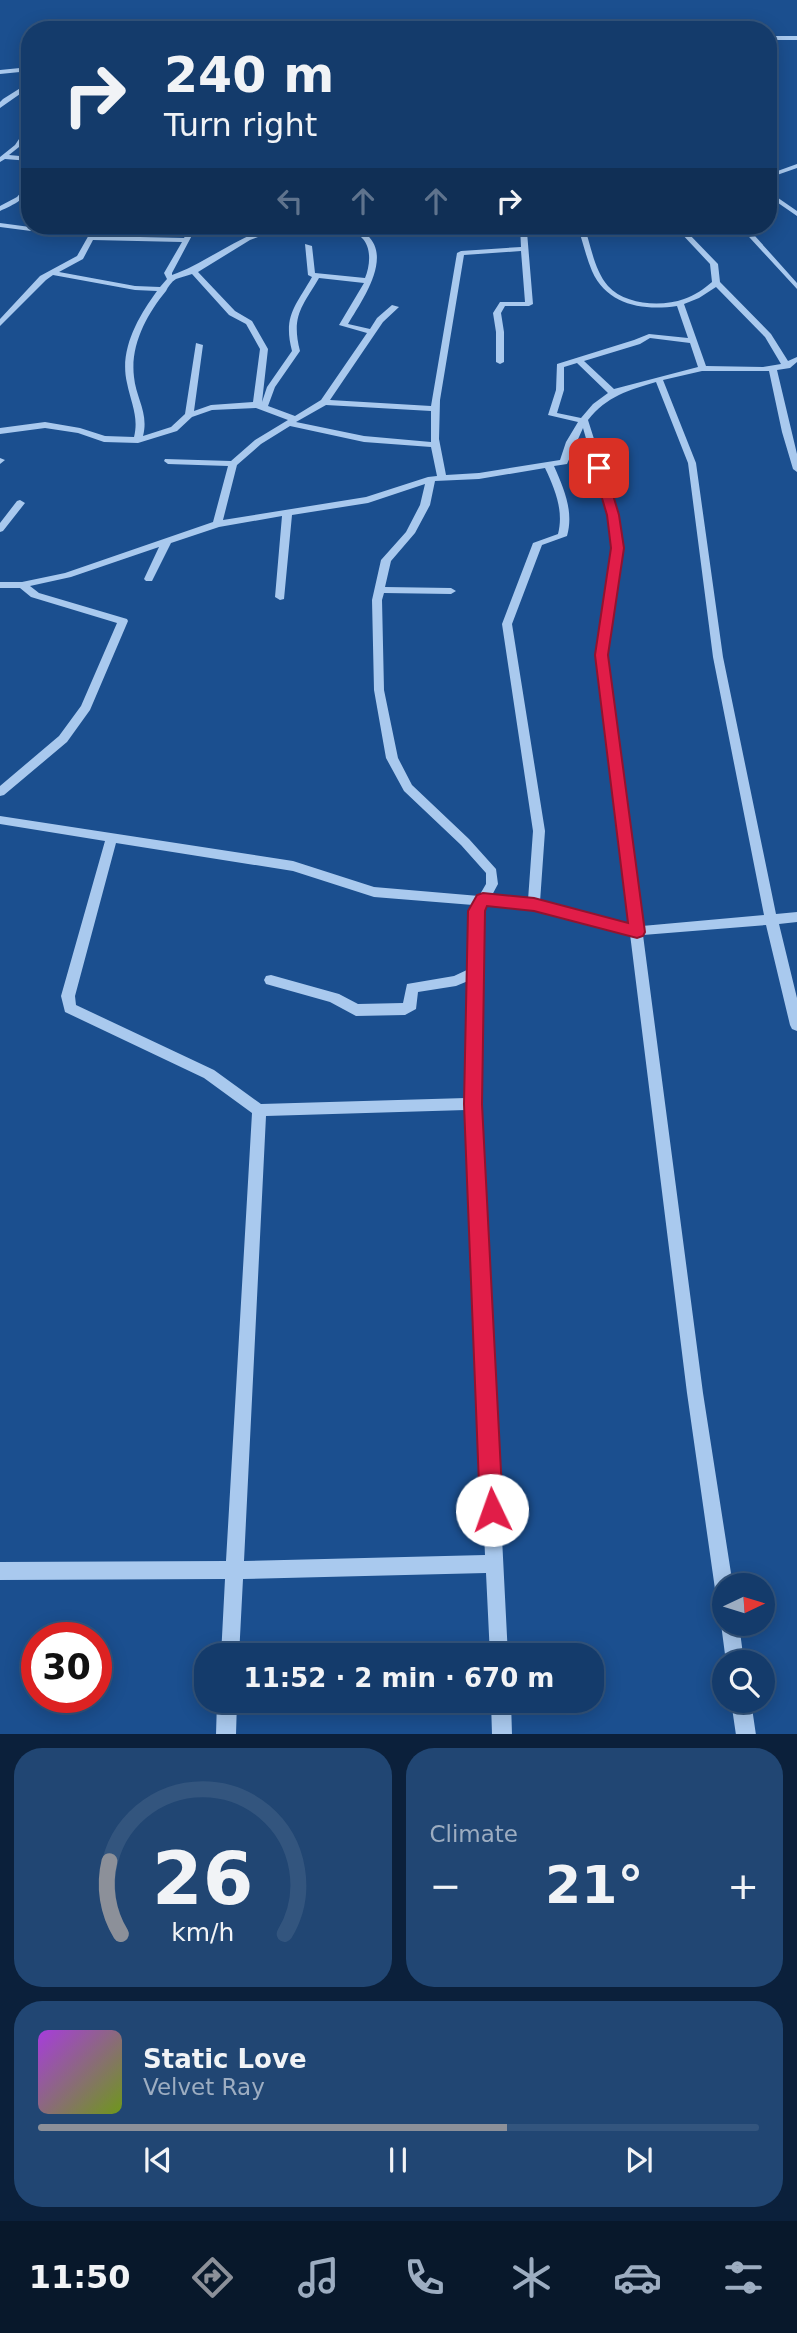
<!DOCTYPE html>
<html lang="en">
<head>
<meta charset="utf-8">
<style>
  :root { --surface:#143b6b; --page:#214673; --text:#f1f3f6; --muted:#9dadc1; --line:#33557e; --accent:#8c9099 }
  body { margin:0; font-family:"DejaVu Sans",sans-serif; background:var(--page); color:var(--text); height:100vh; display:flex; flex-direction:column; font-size:26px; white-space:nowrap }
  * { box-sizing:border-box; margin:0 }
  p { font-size:23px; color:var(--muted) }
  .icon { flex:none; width:38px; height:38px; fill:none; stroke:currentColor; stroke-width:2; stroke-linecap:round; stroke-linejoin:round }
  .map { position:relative; height:1734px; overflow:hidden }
  .sheet { display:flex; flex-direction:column; gap:14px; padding:14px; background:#0b203b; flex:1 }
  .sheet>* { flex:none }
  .top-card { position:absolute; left:21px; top:21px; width:756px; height:214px; border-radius:28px; box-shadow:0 4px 18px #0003,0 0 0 2px var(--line); background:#143b6b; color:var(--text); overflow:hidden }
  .needle { width:46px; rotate:86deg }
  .controls { position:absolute; left:712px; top:1573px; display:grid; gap:14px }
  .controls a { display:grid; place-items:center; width:63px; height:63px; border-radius:50%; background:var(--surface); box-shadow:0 4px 18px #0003,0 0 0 2px var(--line); font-size:35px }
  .speed { position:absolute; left:21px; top:1622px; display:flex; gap:14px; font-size:35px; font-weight:700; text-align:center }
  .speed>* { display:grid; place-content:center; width:91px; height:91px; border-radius:50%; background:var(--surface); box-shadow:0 4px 18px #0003,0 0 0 2px var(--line); line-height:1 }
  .speed .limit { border:10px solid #d22; background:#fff; color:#111 }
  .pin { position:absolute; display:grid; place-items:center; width:60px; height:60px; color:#fff; margin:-30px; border-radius:14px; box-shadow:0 4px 10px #0006 }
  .me { position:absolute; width:77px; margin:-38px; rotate:357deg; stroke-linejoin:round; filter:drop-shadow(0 0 5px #0008) }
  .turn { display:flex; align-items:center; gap:24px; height:147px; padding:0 28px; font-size:32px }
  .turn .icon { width:91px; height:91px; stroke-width:2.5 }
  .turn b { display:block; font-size:49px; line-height:60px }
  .lanes { display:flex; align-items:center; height:66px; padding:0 28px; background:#0003; justify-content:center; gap:35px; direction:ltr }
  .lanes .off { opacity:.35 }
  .big { font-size:52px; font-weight:700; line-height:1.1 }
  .sheet .card { flex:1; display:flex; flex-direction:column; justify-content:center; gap:10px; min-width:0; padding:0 24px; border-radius:28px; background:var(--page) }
  .sheet .dial { align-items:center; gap:0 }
  .dial svg { height:182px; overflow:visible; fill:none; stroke:var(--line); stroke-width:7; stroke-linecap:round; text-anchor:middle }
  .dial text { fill:var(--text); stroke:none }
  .song { display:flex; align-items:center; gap:21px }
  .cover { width:84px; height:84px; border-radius:10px; background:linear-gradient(135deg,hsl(280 70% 55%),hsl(80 70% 35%)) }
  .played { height:7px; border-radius:4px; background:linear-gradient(90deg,var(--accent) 65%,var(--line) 65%) }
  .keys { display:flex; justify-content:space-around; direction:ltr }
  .heat { display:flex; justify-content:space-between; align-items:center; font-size:38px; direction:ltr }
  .sheet .tiles { flex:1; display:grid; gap:14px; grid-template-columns:1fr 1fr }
  .card:last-child { grid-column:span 2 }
  .trip { position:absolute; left:194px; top:1643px; width:410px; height:70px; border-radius:28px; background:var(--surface); box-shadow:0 4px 18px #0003,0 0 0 2px var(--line); font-weight:700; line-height:70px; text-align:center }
  .dock { display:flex; height:112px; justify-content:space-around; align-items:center; background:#08182b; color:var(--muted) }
  .dock .icon { width:49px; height:49px }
  .dock .active { color:var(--accent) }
  .dock b { font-size:32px; color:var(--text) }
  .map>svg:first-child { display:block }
</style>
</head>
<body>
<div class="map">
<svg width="797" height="1735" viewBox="0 0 797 1735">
  <rect width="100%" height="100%" fill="#1b4f8f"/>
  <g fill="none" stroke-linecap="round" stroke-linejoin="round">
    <!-- minor -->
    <path fill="#a9c9ee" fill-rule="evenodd" d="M382,28H419L421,30H380Z
      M768,36H797V40H768Z
      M30,67V71L0,74V70Z
      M30,82V87L0,108V102L3,99Z
      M30,134V138L25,139L19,147L9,155L30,157V161L5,159L0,162V157L15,145L21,136Z
      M797,164V168L777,175L768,187V179L772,173Z
      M30,182C30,198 13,205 0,211V206L17,197Z
      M768,191L797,211V216L768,196Z
      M0,223L30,227L40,226L31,231L0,227Z
      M94,226H100L95,236L184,238L191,226H197L172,273V275C210,262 249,226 287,226L250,240L198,272L235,311L252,321L268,349L262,402L267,387L292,351C283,316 295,307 312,277L308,275L305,244L312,246L315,273L365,278C370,266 372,248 362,238C357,233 352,230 348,226C356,226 361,229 367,235C393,258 361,302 348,324L370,329L377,318L392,305L399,307L383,322L330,400L431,406L457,253L461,251L521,247L520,226H526L527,228L584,226C591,245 594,270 608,286C625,305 662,307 684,299C695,295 704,289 712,282L710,264L680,232L686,231L718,264L720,282L771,334L788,361L797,357V362L790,368L777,370L797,454V472L793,469L782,432L769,371H702L663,380L696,463L723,657L776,914L797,912V922L779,924L797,998V1031L792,1029L790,1025L766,925L643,935L703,1393L733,1586H724V1598L718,1595L715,1589L687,1393L630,934L534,910L485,906L482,911L480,1104L508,1656H490L486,1573L243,1579L239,1656H221L225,1579L0,1580V1562L226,1561L252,1113L204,1078L65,1012L61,996L105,841L0,824V816L293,861L374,887L479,896L486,884V873L461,845L404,791L386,758L374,690L372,600L381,560L406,532L420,505L425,484L368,503L292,515L284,599L280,600L275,597L282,516L219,527L171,543L152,581H146L144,579L159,547L71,577L30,586L39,593L127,619L128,621L90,710L67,742L4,795L0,796V786L59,736L81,706L117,623L31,597L20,588H0V582H22L65,573L213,522L228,466L168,464L164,461L165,459L231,461L255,440L288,420L256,408L212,410L192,417L177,431L138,443L104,442L78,433L45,428L0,434V428L45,422L80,428L105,436L134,437C139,417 131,403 127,383C119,350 138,317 157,291L135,290L53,275L46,280L0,326V319L40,276L77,256ZM578,228C583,242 586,257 592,271C607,305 643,311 677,306L688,338L649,334L634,340L557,364L556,390L548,415L578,422L566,442L560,460L479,473L446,475L439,439L440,400L464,255L521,251L525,302H500L493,313L496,332V362L500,364L504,362V332L501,313L505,306H529L533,304L527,232ZM93,240L182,242L164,273L167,279L160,287L135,286L59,272L83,259ZM192,274L229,315L246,324L260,349L253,402L211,405L194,411L203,345L196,343L185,414L171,427L143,436C149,413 136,398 134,377C130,345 147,314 166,291C168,287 171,282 176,279C181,277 187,276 192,274ZM319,278L364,283L339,325L367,333L321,400L295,416L268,406L275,387L300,351C291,316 302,307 319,278ZM716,287L765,337L781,364L763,367L706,366L684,304L699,298ZM650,338L690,343L698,367L614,389L584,361L640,344ZM577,363L608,393L593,404L581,418L557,413L564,390V367ZM656,382L688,463L713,657L764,915L642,926L606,655L622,548L618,515L588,420C607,396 629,390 656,382ZM326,405L431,411V442L364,436L296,422ZM290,426L364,442L431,447L437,476L428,477L366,497L223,520L237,465L261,444ZM583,428L608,515L612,548L596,655L629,924L540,902L545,831L512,624L542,545L567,536C574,511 564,489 554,466L567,464ZM545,468C555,489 564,511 558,534L533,543L502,624L533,831L528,900L491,897L498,884L496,869L469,839L412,785L398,758L384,690L382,600L384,593L451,594L456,591L451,588L385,587L391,561L415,533L430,505L435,481L479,479ZM116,843L293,871L374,897L473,905L470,911L469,969L454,976L407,984L403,1003L358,1004L339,994L271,975L266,976L264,980L266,984L330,1002L356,1016L405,1015L416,1009L418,992L456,986L468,981L466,1098L261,1104L214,1070L76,1005L75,996ZM466,1110L485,1555L244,1561L266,1116Z
      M739,226H746L797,283V289Z
      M0,458L5,460L0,464Z
      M20,500L25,503L3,531L0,532V523L17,501Z
      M723,1617L724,1624H739L744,1662H726L721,1624Z
      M217,1701H237L236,1735H216Z
      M491,1701H511L512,1735H492Z
      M731,1701H751L756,1735H736Z"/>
  </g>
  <!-- route -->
  <path fill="#e11d48" stroke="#92132f" stroke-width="2" d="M599,464L605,468L619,515L624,548L608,655L645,932L643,936L637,938L534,911L487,906L485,911L482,1104L503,1510L500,1518L492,1521L484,1518L480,1510L464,1104L468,911L477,895L483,893L534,898L628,923L595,655L611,548L607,515L593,468Z"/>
</svg>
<div class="controls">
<a><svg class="needle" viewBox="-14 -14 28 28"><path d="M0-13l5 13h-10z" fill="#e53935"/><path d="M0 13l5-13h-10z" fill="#9dadc1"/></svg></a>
<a><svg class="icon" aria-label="search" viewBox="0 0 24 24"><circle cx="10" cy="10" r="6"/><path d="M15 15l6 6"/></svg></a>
</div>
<div class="speed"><div class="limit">30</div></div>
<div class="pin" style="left:599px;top:468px;background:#d93025"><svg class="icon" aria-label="arrive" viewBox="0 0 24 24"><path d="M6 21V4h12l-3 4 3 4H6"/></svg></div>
<svg class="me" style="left:492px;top:1510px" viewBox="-20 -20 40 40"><circle r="19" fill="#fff"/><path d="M0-13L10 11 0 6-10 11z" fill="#e11d48"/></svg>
<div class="trip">11:52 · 2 min · 670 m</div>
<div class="top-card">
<div class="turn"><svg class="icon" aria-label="right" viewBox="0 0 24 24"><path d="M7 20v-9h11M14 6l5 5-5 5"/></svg><div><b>240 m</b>Turn right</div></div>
<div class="lanes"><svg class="icon off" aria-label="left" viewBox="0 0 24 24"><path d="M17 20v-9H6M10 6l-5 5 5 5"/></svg><svg class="icon off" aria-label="ahead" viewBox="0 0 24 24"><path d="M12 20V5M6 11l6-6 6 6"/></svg><svg class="icon off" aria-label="ahead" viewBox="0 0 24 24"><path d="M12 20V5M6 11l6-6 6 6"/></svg><svg class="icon" aria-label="right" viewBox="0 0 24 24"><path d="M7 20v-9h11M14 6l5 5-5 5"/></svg></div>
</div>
</div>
<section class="sheet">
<div class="tiles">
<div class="card dial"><svg viewBox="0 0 100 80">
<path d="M14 69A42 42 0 1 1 86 69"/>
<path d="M14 69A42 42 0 0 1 9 37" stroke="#8c9099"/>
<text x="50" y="56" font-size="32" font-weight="700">26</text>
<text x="50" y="72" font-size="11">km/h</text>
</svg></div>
<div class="card"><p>Climate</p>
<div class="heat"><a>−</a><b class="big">21°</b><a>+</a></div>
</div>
<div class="card">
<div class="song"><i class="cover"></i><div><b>Static Love</b><p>Velvet Ray</p></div></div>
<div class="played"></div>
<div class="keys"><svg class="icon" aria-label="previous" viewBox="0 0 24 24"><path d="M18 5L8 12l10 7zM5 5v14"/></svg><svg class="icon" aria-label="pause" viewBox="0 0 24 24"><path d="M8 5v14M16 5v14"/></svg><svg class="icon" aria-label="next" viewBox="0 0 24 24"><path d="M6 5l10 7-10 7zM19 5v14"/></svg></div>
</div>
</div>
</section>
<nav class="dock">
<b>11:50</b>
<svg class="icon active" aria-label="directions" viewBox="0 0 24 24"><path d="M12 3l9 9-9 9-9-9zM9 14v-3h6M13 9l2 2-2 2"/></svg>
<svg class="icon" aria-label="music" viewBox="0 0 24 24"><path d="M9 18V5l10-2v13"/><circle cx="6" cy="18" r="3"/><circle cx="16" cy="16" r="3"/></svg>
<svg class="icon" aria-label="phone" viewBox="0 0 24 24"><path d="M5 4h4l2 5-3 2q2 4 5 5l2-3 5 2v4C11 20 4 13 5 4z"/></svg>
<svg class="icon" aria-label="climate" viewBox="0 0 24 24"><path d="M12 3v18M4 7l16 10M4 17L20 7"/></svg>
<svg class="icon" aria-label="car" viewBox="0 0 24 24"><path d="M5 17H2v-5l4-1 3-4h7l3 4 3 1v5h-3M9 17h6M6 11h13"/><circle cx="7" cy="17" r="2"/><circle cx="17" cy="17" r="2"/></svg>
<svg class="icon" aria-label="filters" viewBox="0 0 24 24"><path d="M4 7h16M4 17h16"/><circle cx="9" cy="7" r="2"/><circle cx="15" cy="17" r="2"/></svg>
</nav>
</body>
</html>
